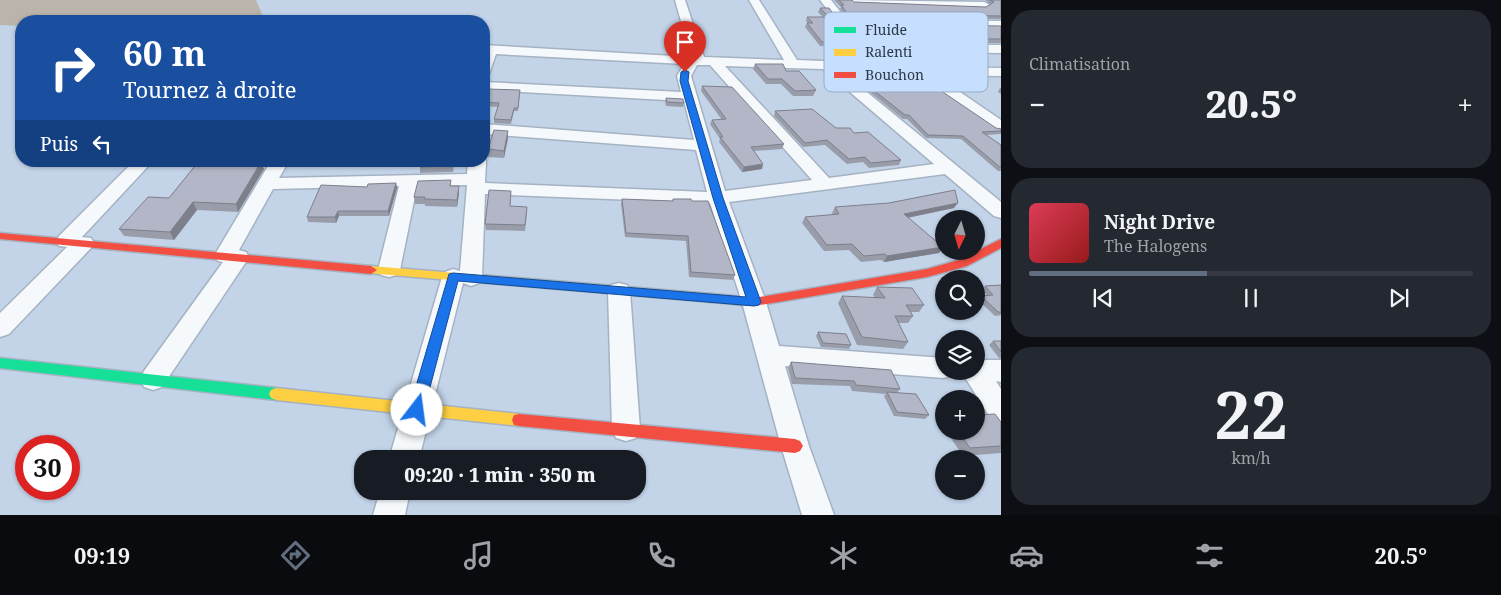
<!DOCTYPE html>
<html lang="fr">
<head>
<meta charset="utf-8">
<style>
  :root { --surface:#171b24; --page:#242831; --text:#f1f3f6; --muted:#9ea1a6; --line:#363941; --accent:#606e7f }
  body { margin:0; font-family:"Noto Serif",serif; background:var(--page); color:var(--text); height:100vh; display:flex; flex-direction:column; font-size:19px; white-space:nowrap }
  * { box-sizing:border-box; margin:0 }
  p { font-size:16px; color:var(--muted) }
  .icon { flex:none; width:28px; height:28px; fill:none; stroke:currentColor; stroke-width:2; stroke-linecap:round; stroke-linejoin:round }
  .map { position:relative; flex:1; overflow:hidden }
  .side { display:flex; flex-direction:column; gap:10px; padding:10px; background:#0d0f14; width:500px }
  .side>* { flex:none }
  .banner { position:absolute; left:15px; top:15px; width:475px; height:152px; border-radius:20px; box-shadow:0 1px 4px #0004; background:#1a4fa0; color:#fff; overflow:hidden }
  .needle { width:32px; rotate:185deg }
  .tools { position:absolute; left:935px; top:210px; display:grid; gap:10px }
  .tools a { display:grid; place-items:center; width:50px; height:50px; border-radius:50%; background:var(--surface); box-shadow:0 1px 4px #0004; font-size:25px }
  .speed { position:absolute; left:15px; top:435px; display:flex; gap:10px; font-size:25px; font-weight:700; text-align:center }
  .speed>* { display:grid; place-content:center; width:65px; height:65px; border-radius:50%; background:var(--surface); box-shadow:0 1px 4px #0004; line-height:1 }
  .speed .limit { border:8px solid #d22; background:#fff; color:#111 }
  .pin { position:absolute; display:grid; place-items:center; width:42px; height:42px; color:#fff; margin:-51px -21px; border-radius:50% 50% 50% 0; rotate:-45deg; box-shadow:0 0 5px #0007 }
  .pin .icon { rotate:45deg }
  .me { position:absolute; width:55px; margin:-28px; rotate:15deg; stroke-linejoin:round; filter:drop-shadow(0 0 4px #0008) }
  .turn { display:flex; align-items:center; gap:18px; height:105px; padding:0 25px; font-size:22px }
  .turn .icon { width:65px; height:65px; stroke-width:2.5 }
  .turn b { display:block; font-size:35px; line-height:42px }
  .then { display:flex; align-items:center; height:48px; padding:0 25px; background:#0003; gap:10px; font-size:19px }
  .big { font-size:38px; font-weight:800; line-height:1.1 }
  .side .widget { flex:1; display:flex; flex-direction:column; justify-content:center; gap:8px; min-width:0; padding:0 18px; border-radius:20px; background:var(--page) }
  .side .dial { align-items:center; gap:0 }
  .dial b { font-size:65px; line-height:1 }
  .song { display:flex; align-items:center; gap:15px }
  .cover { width:60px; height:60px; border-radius:8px; background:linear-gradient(135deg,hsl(350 70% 55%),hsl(0 70% 35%)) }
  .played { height:5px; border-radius:2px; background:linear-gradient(90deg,var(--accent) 40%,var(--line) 40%) }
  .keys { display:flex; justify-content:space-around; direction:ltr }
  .heat { display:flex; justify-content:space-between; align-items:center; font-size:28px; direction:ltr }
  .trip { position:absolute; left:354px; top:450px; width:292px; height:50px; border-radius:20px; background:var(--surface); box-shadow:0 1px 4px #0004; font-weight:800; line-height:50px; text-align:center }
  .tabs { display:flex; height:80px; justify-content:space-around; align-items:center; background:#090b0e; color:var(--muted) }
  .tabs .icon { width:35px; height:35px }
  .tabs .on { color:var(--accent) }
  .tabs b { font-size:22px; color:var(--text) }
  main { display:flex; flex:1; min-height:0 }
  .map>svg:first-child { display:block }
</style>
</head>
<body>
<main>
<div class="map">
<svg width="1001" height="515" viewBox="0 0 1001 515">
  <rect width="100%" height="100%" fill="#c3d4e9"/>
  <!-- green -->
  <path fill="#bbb4aa" d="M0,0H256L265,21H21V26L0,25Z"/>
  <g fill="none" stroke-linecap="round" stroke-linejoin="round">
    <defs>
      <path id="street" d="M675,0H685L704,57L784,60L749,0H759L797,60C865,62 933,67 1001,68V76L935,75L1001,120V132L995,130L915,75L840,70L1001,202V218L994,216L945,174L729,202L766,302L779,346L944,358V371H955L953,375L944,378L785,366L809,446L834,515H802L781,446L742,302L710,203L485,194L482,278L479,283L471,286L463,283L419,459H389L442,277L445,272L453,269L460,271L467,185L417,186L400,270L397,275L389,277L381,275L378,270L399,186L273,189L239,250L246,252L249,257L246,262L162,387L153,390L144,387L140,379L144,371L223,262L218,261L214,256L271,161H289L279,178L467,174L468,161H484V158L486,161L485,183L707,192L696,150L484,134V124L694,140L684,101L484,90V82L681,92L677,76L684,64L496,54L489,74L484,75V45L691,57ZM697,65H710L812,180L725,191L691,76ZM725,66L823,69L934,164L829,178Z
        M820,0H831L846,19L1001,21V29L852,26L858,33L852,37L848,36Z
        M848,0L984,2L990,5L984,8L853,3Z
        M864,44L1001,45V53L859,51L858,48Z
        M134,161H153L82,237L91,238L94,243L91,248L9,334L0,337V313L67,247L59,246L56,241L59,236Z
        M619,283L627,285L630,291L640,429L636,438L626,441L616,438L612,429L608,291L611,285Z
        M976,360H1001V382L996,381L1001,389V423L991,419L961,371H976Z
        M380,491H410L405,515H373Z"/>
      <path id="fast" d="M0,358L276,388L281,390L283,394L281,398L276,400L0,368Z"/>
      <path id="slow" d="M371,266L712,294L716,295L718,298L716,301L712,302L367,273L365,270Z
        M276,388L519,414L524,415L526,420L524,425L519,426L276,400L271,398L269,394L271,390Z"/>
      <path id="jam" d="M0,233L371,266L377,270L371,274L0,239Z
        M1001,239V248L967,266L927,277L754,306L712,302L708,301L706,298L708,295L712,294L754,298L927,269L959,260Z
        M519,414L795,439L800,441L803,446L800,451L795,453L519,426L514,425L512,420L514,415Z"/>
    </defs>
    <!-- street casing -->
    <use href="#street" stroke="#a5b2c2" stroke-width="3"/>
    <!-- fast casing -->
    <use href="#fast" stroke="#a5b2c2" stroke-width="3"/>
    <!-- slow casing -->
    <use href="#slow" stroke="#a5b2c2" stroke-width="3"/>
    <!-- jam casing -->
    <use href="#jam" stroke="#a5b2c2" stroke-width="3"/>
    <!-- street -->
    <use href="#street" fill="#f6f9fc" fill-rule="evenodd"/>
    <!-- fast -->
    <use href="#fast" fill="#16e098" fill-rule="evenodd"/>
    <!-- slow -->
    <use href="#slow" fill="#ffcf43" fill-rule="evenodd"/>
    <!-- jam -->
    <use href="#jam" fill="#f24e42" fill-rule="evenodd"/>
  </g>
  <!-- wall -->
  <path fill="#999daa" d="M834,0H852L854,2L986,7L990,4L985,0H965H1001V19L847,17L840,9L841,7Z
    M820,8L848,33L853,35L858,31L856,28L858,24L1001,26V43L857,42L858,43L856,47L820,46L805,27L807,23H808L806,21L807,17H823L818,12Z
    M755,64L786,71L816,90L813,96H793L781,84H766L753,69Z
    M873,79L907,83L996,128L1001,129V134L986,135L1001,145V171H998L961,139L926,138L907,119H903L865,88L867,85L874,84L871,82Z
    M702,86L784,144L782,149L754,151L762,169L742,172L719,142L720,139L710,124L712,120H722L701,91Z
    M1000,88H1001V94L998,92Z
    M520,90L518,111H514L511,124L494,123V119L498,107L484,106V98Z
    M666,98L684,103L683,107L666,106L665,102Z
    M775,111L854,133L901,160L899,165L869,168L863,162L847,164L825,145L803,147L774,116Z
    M508,138L504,158L488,157V149Z
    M199,161H238L264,169L238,212L197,210L174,240L124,236L119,229L169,198Z
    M455,161L453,172L420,173V167Z
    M451,180V186L459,193L457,207L425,206V204H415L414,197Z
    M396,183L397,188L389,216H339L336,223L308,222L307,217L367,187Z
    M511,191L510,206L527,213L525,231L486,230L485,224Z
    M622,199L672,201L673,199L735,275L733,280L689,277L686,241L625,237L621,204Z
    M835,207L954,208L908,218L939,253L884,262L881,260L861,262L849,250L824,251L802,223L805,217L833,215L832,213Z
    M1001,285V315L995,316L978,300L981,296L987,295L982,290L985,286Z
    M877,287L924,305L919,312H911L913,316L908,323H898L908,342L903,349L857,345L838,303L842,296L875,298L873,295Z
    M818,332L851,345L849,349L821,347L816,336Z
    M993,341H1001V358H999L989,345Z
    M791,362L900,389L897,393L929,415L925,419L894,416L884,396L886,394L852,391L850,386L792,384L788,368Z
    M944,422V429L941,425Z
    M1001,422V453L963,456L946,431H976Z"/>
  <!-- shaded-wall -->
  <path fill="#7d7f8b" d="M508,131V138L504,158V151Z
    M261,162L264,169L238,212L236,204Z
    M763,164L762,169L742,172L744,167Z
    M396,183L397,188L389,216L388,211Z
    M459,186V193L457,207V200Z
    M193,202L197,210L174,240L170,232Z
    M958,203L954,208L900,219L904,214Z
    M338,211L339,216L336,223L335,217Z
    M943,247L939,253L884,262L887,256Z"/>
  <!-- building -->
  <path fill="#b2b6c6" stroke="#7d7f8b" d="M839,0H852L854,2L986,7L994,2L990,0H1001V16L848,14L841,5H844Z
    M820,8H829L848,33L853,35L862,29L858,24L1001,26V39L853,38L858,43L822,42L807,23H813L807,17H829Z
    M755,64H783L786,71H799L816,90L795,91L782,79H768Z
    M907,77V83L931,84L996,128L1001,129V131L982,132L1001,145V168L963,136L928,135L909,115H905L867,85L879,84L873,79Z
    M702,86L732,87L784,144L751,147L763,164L744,167L720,137H723L712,120L726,119Z
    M487,89L520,90L518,108H514L511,120L494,119L499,103L484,102V98Z
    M666,98L683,99L684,103L667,102Z
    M812,109L836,128H850L854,133L868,132L901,160L871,163L865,157L849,159L827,140L805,143L775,111Z
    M494,130L508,131L504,151L488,149Z
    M199,161L261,162L236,204L193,202L170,232L119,229L148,197L169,198Z
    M421,161H454L453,166L420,167Z
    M451,180L450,186H459L457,200L424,199L425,197H414L418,181Z
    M396,183L388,211H338L335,217H307L321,185L367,187L368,184Z
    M489,190L511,191L510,206L527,207L525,225L485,224Z
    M955,190L958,203L904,214L943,247L887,256L885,254L864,256L852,244L827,245L805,217L839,214L835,207L889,203Z
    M622,199L673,201V199H691L692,201H708L735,275L691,272L688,236L626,233Z
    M1001,285V312H998L981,296L993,295L985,286Z
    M877,287L912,288L924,305H906L913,316H895L908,342L862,337L842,296L885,298Z
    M818,332L846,334L851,345L823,343Z
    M993,341H1001V352Z
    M791,362L891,370L900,389L856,385L854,381L795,378Z
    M887,392L916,394L929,415L897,412Z
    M995,414L1001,422V446L970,448L958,431H976V415Z"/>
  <!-- route -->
  <path fill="#1a73e8" stroke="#114b97" d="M685,70L689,72L688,81L723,198L761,302L759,305L754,306L458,281L424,410L422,414L417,416L412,414L409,410L449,274L453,273L746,297L713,198L680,81L681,72Z"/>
  <!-- legend -->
  <rect x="824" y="12" width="164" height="80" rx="8" fill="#c6dffe" stroke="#97adc7" stroke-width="1"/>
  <rect x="834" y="27" width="22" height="6" fill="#16e098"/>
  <rect x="834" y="49" width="22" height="7" fill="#ffcf43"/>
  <rect x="834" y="72" width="22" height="6" fill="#f24e42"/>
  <g font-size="14" fill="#2a3746">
    <text x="865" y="35">Fluide</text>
    <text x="865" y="57">Ralenti</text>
    <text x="865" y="80">Bouchon</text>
  </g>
</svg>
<div class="tools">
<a><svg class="needle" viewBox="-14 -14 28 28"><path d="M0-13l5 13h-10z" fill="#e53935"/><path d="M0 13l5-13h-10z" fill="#9ea1a6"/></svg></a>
<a><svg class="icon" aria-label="search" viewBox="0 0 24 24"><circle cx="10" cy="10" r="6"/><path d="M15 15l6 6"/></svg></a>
<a><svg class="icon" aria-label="layers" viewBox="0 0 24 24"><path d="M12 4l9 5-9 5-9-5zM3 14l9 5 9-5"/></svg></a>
<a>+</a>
<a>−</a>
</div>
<div class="speed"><div class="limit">30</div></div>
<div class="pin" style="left:685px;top:72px;background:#d93025"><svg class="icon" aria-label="arrive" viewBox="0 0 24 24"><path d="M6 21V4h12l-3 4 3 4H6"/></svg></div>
<svg class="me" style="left:417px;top:410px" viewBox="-20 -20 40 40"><circle r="19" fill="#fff"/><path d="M0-13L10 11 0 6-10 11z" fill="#1a73e8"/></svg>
<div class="trip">09:20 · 1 min · 350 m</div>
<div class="banner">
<div class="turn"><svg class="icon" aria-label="right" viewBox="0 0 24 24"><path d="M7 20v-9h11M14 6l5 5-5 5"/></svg><div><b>60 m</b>Tournez à droite</div></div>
<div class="then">Puis<svg class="icon" aria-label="left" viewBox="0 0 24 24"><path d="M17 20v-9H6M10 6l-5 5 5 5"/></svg></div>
</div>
</div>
<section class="side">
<div class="widget"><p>Climatisation</p>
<div class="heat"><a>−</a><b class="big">20.5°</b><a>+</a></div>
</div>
<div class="widget">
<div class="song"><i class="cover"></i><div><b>Night Drive</b><p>The Halogens</p></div></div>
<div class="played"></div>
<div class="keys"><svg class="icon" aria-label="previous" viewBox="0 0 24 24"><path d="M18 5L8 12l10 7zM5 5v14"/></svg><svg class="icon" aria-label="pause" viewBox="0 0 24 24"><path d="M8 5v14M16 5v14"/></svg><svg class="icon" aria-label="next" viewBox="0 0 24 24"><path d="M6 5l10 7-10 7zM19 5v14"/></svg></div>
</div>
<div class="widget dial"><b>22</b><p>km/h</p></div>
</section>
</main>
<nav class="tabs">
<b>09:19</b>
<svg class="icon on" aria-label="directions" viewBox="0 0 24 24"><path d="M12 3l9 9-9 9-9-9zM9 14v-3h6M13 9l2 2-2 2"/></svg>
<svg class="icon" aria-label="music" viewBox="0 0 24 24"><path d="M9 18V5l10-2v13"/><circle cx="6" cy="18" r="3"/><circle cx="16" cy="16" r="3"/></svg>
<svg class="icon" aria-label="phone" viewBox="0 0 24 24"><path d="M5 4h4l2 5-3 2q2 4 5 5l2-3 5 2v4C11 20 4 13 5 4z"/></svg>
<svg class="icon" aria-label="climate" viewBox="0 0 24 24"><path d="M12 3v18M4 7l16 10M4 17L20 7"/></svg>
<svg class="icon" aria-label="car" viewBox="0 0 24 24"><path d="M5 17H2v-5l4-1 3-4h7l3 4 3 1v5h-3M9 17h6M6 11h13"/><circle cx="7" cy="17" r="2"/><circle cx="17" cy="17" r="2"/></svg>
<svg class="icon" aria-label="filters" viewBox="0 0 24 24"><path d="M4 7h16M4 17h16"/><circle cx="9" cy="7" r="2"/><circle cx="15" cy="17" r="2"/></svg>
<b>20.5°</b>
</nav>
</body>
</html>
